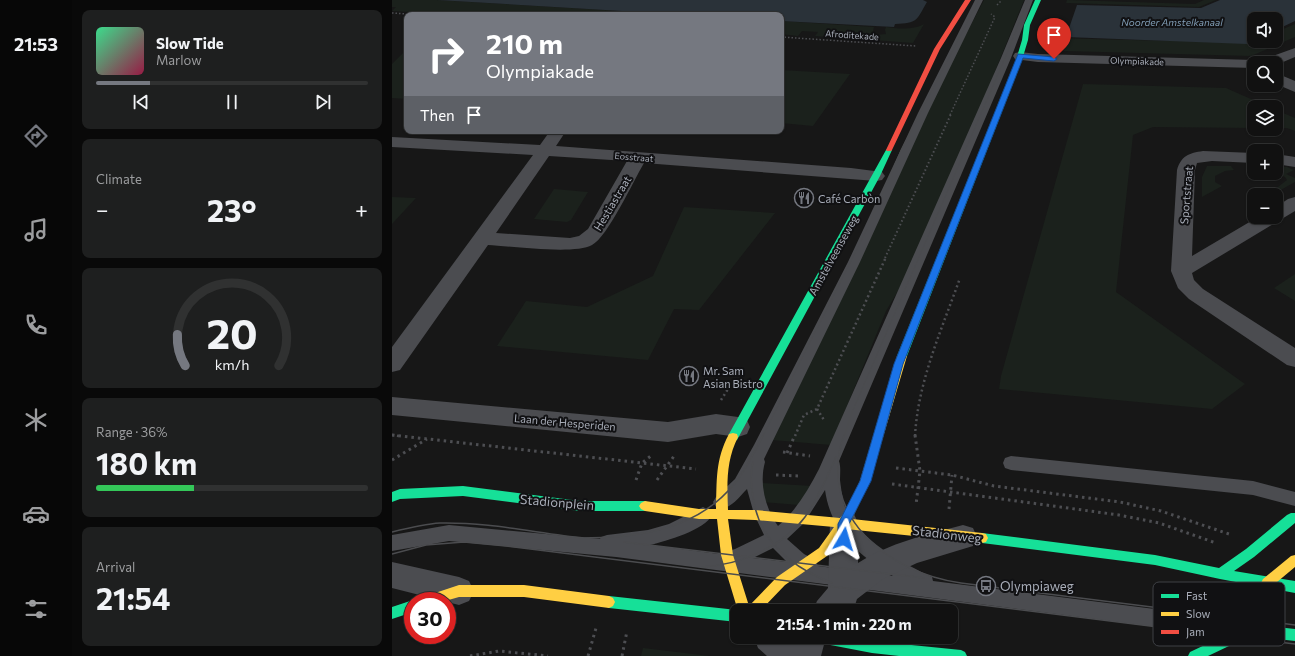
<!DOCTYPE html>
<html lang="en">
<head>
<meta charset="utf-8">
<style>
  :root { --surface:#111; --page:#1e1f1f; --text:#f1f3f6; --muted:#9c9d9f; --line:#303131; --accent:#757880 }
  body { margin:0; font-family:Commissioner,sans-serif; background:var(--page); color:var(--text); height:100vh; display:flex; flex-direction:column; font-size:15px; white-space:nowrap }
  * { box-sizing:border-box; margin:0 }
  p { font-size:13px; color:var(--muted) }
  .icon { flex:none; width:22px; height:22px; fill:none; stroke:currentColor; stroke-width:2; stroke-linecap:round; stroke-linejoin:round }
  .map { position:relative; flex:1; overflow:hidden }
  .side { display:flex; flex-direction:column; gap:10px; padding:10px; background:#090909; width:320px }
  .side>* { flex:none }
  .hud { position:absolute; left:12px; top:12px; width:380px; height:122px; border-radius:8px; box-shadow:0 1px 3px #0004,0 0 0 1px var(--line); background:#757880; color:#fff; overflow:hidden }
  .fabs { position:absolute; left:855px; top:12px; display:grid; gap:8px }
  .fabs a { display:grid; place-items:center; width:36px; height:36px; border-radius:8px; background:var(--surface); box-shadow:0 1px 3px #0004,0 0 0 1px var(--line); font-size:20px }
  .speed { position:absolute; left:12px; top:592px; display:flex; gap:8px; font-size:20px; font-weight:700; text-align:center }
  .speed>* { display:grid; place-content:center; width:52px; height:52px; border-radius:50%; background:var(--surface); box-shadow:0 1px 3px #0004,0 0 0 1px var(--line); line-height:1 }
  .speed .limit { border:6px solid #d22; background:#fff; color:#111 }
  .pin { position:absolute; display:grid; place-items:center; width:34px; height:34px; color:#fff; margin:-41px -17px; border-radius:50% 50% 50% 0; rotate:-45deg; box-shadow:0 0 4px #0007 }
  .pin .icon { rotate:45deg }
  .me { position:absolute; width:44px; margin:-22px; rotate:7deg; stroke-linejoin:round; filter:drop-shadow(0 0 3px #0008) }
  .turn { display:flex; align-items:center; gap:14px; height:84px; padding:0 16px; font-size:18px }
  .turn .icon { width:52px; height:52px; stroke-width:2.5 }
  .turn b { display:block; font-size:28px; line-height:34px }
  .then { display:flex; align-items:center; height:38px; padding:0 16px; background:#0003; gap:8px; font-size:15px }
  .big { font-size:30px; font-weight:700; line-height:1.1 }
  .side .tile { flex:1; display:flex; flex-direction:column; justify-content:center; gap:6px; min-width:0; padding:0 14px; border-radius:8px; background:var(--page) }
  .side .dial { align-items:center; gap:0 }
  .dial svg { height:104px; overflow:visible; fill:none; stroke:var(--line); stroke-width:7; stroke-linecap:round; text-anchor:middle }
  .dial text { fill:var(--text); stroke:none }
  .song { display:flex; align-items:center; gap:12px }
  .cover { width:48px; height:48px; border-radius:6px; background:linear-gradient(135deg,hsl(150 70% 55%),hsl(340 70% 35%)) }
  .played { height:4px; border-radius:2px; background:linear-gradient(90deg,var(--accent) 20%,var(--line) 20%) }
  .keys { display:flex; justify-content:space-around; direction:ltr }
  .heat { display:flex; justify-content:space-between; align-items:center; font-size:22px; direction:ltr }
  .charge { height:6px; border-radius:3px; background:linear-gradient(90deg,#34c759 36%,var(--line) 0) }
  .trip { position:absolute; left:338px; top:604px; width:228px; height:40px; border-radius:8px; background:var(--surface); box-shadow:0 1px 3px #0004,0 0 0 1px var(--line); font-weight:700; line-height:40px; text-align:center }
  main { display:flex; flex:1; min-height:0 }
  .tabs { display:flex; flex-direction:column; width:72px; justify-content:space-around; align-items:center; background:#070707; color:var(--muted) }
  .tabs .icon { width:28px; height:28px }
  .tabs .selected { color:var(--accent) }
  .tabs b { font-size:18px; color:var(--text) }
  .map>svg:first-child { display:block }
</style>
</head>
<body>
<main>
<nav class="tabs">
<b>21:53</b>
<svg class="icon selected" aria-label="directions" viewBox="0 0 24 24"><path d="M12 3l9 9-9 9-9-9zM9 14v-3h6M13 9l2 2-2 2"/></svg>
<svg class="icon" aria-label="music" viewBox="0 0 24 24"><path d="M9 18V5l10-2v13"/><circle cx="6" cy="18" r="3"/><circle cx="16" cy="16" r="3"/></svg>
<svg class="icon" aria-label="phone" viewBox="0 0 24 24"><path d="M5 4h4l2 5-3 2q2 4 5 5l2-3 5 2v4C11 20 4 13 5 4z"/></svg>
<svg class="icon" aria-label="climate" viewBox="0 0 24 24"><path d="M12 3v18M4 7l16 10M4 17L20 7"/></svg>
<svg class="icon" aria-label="car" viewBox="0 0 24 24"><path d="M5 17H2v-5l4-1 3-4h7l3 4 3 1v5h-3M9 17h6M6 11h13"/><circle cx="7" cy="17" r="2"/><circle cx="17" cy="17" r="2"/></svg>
<svg class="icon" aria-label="filters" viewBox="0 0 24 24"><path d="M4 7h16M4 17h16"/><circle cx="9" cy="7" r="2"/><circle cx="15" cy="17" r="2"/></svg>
</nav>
<section class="side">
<div class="tile">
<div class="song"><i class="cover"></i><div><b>Slow Tide</b><p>Marlow</p></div></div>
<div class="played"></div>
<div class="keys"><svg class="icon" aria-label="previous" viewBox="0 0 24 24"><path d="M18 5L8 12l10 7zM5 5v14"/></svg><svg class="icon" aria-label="pause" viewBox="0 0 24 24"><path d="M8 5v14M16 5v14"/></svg><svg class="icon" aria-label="next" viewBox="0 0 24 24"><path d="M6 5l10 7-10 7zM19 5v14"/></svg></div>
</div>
<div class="tile"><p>Climate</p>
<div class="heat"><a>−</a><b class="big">23°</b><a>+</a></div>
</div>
<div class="tile dial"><svg viewBox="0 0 100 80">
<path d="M14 69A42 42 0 1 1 86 69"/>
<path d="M14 69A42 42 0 0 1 8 45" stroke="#757880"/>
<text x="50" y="56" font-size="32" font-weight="700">20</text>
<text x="50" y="72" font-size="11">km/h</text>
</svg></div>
<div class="tile"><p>Range · 36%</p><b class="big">180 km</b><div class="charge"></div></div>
<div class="tile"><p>Arrival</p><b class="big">21:54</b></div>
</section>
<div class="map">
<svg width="903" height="656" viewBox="0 0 903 656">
  <rect width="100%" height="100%" fill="#171717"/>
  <!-- green -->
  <path fill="#1b211c" d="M0,0H45L297,15L98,14L97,15H67L0,11L4,7H0Z
    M592,0H632L577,136L518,271L494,311L439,445L380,440L563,55Z
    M675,0L803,4L812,0H824L807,7L674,3Z
    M389,21L482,27L480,35L466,34L465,39L423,36L426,32L410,31L406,36L389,34Z
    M532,24L521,43L481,40L482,35L494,34L493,30L494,27C505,29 522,30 532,24Z
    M903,24V37L859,56L672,51L661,47L663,38L778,41H884V32Z
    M15,49V99L0,98V64Z
    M389,70L458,74L421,126L389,123Z
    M691,84L834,88L877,107H862V128L761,127L741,135L724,292L853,384L820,409L607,389L609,376Z
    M884,110L903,118V131L895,128H884Z
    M815,166H839L842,170L833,171L823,176V182L830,186L810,197V177Z
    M884,167H895L902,170L894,174L903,178V182L885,192L882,190L895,180L893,177L884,173Z
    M162,189L196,192L179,220L175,222L142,219Z
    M0,197L24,198L0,224Z
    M292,207L383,213L307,310L282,309L256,360L105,346L134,301L195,307L261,276Z
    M903,274V301L882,288Z
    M368,483L421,486L407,505L370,502Z
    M251,648L318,656H249Z"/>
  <!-- water -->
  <path fill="#2a3239" d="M45,0H531L535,2C524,21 526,23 503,24L502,27L389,21V15H297Z
    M828,0H903V21L884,30V19H862V39L855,44L674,37L685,5L809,8Z"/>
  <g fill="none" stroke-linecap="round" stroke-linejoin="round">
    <!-- path-far3 -->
    <path stroke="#4d4e52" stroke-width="1.5" stroke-dasharray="1.5 2" stroke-linecap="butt" d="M605,5L610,0
      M0,13L28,15
      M389,37L524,46
      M558,115L603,17L599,14"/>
    <!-- path-far2 -->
    <path stroke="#4d4e52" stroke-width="2" stroke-dasharray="1.5 2.5" stroke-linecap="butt" d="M493,258L559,114"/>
    <!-- path-far1 -->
    <path stroke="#4d4e52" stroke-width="2.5" stroke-dasharray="2 3" stroke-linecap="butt" d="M329,400L336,389
      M425,409L432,420
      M0,435L7,436
      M403,436L412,415L425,409L494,257
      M523,436C526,381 550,329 568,278"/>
    <!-- path -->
    <path stroke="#4d4e52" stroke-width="3" stroke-dasharray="2.5 4" stroke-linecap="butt" d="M0,435L304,469
      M523,435L528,471L524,505
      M391,452L418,456
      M395,453L403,435
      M0,460L35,439
      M504,468L560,475L602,486L728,502L769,511L837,534
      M384,475L407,476
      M244,480L250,463L260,455
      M265,480L282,456
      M500,484L727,515L767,523L824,543
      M557,509L560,475
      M78,656L107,651L156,656
      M196,656L204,628
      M230,656L235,631"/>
    <!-- lane -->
    <path fill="#4b4c50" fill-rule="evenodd" d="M583,0H591L536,113L468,262L372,459L373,462C367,483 373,508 386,526C404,511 416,490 427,469L609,58L633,0H641L619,58L447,461C449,467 448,474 448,480C449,488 450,496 452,504C462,537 510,563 540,577L541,581L850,620L857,622L860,629L857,636L850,638L224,557L57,541L0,551V535L57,525L208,539L209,537L215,535L256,530L277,524L311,507L317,510L320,515C313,530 274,541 258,545L327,554L343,549L372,535L362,514L355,489C346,498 337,512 324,507L321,502L324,497L343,479L362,445L456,262L526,113ZM433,490C439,532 466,555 501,576L426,566L423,560L412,554L395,539L412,523ZM381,548L395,562L361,558Z
      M619,456L861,481L903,492V506L861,495L619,470L613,468L611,463L613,458Z"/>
    <!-- street -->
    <path fill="#4b4c50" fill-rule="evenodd" d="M903,48V57L884,65V63H862V68L646,62L623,59L621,56L623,53L628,52L646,54L862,60L868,62L870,60Z
      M884,73L903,81V92L884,84Z
      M158,131H174L164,146L459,168L490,172L493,176L490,180L484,181L252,163C242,180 215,238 200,245C182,255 119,246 96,245L8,370L0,372V347L141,155L0,147V137L148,145ZM157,156L235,161L196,229L187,236L178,238L104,233Z
      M811,151L862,153V163L820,161L805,163L803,170L800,256L866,217H884V207L896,199L903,197V211L800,273L802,280L811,289L903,348V367L895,365L797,299L786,288L779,271L785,170C789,156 797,153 811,151Z
      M884,154L903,157V167L884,164Z
      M0,397L276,422L324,414L346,417L355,420L358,427L355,434L346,437L324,434L276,442L0,415Z
      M452,511L462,514L466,523V563C497,543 536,534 571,525L581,528L585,537L581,546L525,563L491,579L465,599L461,611H421L425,601L436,588L438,523L442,514Z
      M0,562L67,577L77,581L82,591L77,601L67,605L0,588Z
      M362,637H399L403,640L404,637H434L429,656H375L366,648Z"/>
    <!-- fast -->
    <path fill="#16e098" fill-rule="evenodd" d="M643,0H649L638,25L636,40L630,60L515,356L513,358H507L505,356L624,60L630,40L632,25Z
      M497,148L500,150L488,176L345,440L341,441L337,440L336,437L337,434L494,150Z
      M71,486L188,501H253L257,503L259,506L257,509L253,511H188L71,496L8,499L0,502V492L8,489Z
      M899,513H903V523L862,557L842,571L903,581V593L828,579L763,565L590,543L586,542L584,538L586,534L590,533L763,555L827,568L854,549L895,515Z
      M217,596L345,610L347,611H345V622L217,608L213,606L211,602L213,598Z
      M21,600L23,601H21V612L0,619V607Z
      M857,624L903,629V641L858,636L816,656H796L798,652Z
      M422,637H460L480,641L569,650L573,652L575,656H507L480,653L428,643L424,641Z"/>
    <!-- slow -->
    <path fill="#ffcf43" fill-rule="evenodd" d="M510,353L513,354L515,356L478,481L460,519L590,533L594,534L596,538L594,542L590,543L454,529L435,556L393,585L368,611H346L329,555L325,519H307L253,511L249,509L247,506L249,503L253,501L307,509H324C325,481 323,460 337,434L341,433L345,434L346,437C334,461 335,483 336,510H363L448,518L453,512L468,481L505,356L507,354ZM336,519L363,520L442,527L427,548L385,577L357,606L341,555Z
      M903,555V567L879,587L875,589L871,587L869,583L871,579L899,556Z
      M67,585H132L217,596L221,598L223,602L221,606L217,608L132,597H67L53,601H29L31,597Z"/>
    <!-- jam -->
    <path fill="#f24e42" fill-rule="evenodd" d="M573,0H579L548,49L500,150L499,151H495L494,150L542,49Z"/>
    <!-- tram-far1 -->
    <path stroke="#4b4c4f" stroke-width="1" d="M371,436L476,227L509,150L587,0
      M452,436L461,410L613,58L636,0"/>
    <!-- tram -->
    <path stroke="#4b4c4f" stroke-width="1.5" d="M452,435C424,515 496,573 569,583L903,625
      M361,462C358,474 359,486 361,498C368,542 401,568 440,583
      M0,532C16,528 32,524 48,523C96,522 144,533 192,538
      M187,538C244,538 305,531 343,483C355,468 363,451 371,435
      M232,542L532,578
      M0,554L34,545L72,542L114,546L903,644
      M310,567C347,565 390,548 413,517C426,499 435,477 444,457"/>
  </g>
  <!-- route -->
  <path fill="#1a73e8" stroke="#114b97" d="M626,54L662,57L665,59L662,61L631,58L511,364L479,481L457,524L458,539L456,542L452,544L448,542L446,539V524L468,481L502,364Z"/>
  <!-- icons -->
  <defs>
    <symbol id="restaurant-ring" viewBox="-11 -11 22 22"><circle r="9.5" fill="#111113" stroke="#757880" stroke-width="1.5"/><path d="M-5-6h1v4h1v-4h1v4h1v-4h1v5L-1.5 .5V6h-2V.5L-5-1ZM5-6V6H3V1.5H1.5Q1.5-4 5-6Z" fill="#757880"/></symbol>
    <symbol id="bus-ring" viewBox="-11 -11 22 22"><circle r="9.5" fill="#111113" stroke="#757880" stroke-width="1.5"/><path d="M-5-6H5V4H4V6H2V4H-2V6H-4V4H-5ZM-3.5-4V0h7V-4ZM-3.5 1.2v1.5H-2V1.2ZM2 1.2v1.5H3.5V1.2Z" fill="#757880"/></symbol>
  </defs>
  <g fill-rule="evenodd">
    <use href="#restaurant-ring" x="401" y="187" width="22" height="22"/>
    <use href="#restaurant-ring" x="286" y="365" width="22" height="22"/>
    <use href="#bus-ring" x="583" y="575" width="22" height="22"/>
  </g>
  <g text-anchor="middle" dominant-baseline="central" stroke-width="4" stroke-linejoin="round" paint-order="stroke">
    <!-- far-street labels -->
    <g font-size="9" fill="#a8adb8" stroke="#111113">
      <text transform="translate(460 35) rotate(4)">Afroditekade</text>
      <text transform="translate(745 61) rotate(2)">Olympiakade</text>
      <text transform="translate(242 157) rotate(5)">Eosstraat</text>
    </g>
    <!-- far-water labels -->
    <g font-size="10" font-style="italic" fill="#7f9bb3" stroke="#111113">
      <text x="780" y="22">Noorder Amstelkanaal</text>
    </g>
    <!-- street labels -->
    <g font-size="11" fill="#a8adb8" stroke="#111113">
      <text transform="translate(794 195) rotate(-85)">Sportstraat</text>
      <text transform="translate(220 203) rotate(-59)">Hestiastraat</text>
      <text transform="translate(441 255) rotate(-61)">Amstelveenseweg</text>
      <text transform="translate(173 422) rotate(5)">Laan der Hesperiden</text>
    </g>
    <!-- poi labels -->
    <g font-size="11" fill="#a8adb8" stroke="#111113" text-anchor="start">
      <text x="426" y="198">Café Carbòn</text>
      <text x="311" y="370">Mr. Sam<tspan x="311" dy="13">Asian Bistro</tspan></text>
    </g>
    <!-- near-street labels -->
    <g font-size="13" fill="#a8adb8" stroke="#111113">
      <text transform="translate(165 502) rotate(5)">Stadionplein</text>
      <text transform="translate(555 534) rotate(7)">Stadionweg</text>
    </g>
    <!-- near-poi labels -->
    <g font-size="13" fill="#a8adb8" stroke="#111113" text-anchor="start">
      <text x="608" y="586">Olympiaweg</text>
    </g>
  </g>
  <!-- legend -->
  <rect x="761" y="582" width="132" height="64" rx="6" fill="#111113" stroke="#3e4045" stroke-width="1"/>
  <rect x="769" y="594" width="18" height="4" fill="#16e098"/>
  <rect x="769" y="612" width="18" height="4" fill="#ffcf43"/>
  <rect x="769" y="630" width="18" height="4" fill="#f24e42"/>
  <g font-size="11" fill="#a8adb8">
    <text x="794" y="600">Fast</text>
    <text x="794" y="618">Slow</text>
    <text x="794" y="636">Jam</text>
  </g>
</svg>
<div class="fabs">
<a><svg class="icon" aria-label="sound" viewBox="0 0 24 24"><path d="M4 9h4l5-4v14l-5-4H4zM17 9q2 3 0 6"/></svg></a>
<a><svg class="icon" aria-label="search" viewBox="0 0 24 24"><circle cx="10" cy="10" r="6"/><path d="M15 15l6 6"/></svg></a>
<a><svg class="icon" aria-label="layers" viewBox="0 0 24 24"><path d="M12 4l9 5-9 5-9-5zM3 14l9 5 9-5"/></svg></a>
<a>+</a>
<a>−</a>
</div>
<div class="speed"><div class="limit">30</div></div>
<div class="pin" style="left:662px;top:59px;background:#d93025"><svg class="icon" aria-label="arrive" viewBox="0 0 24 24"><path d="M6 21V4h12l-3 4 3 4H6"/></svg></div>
<svg class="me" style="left:452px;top:539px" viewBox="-20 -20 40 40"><path d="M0-17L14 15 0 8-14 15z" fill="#1a73e8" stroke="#fff" stroke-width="4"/></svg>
<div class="trip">21:54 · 1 min · 220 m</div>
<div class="hud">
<div class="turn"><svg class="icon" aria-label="right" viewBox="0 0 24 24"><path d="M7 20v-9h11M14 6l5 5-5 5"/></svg><div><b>210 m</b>Olympiakade</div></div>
<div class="then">Then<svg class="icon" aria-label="arrive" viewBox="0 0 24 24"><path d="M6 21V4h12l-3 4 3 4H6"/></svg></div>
</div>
</div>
</main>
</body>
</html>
